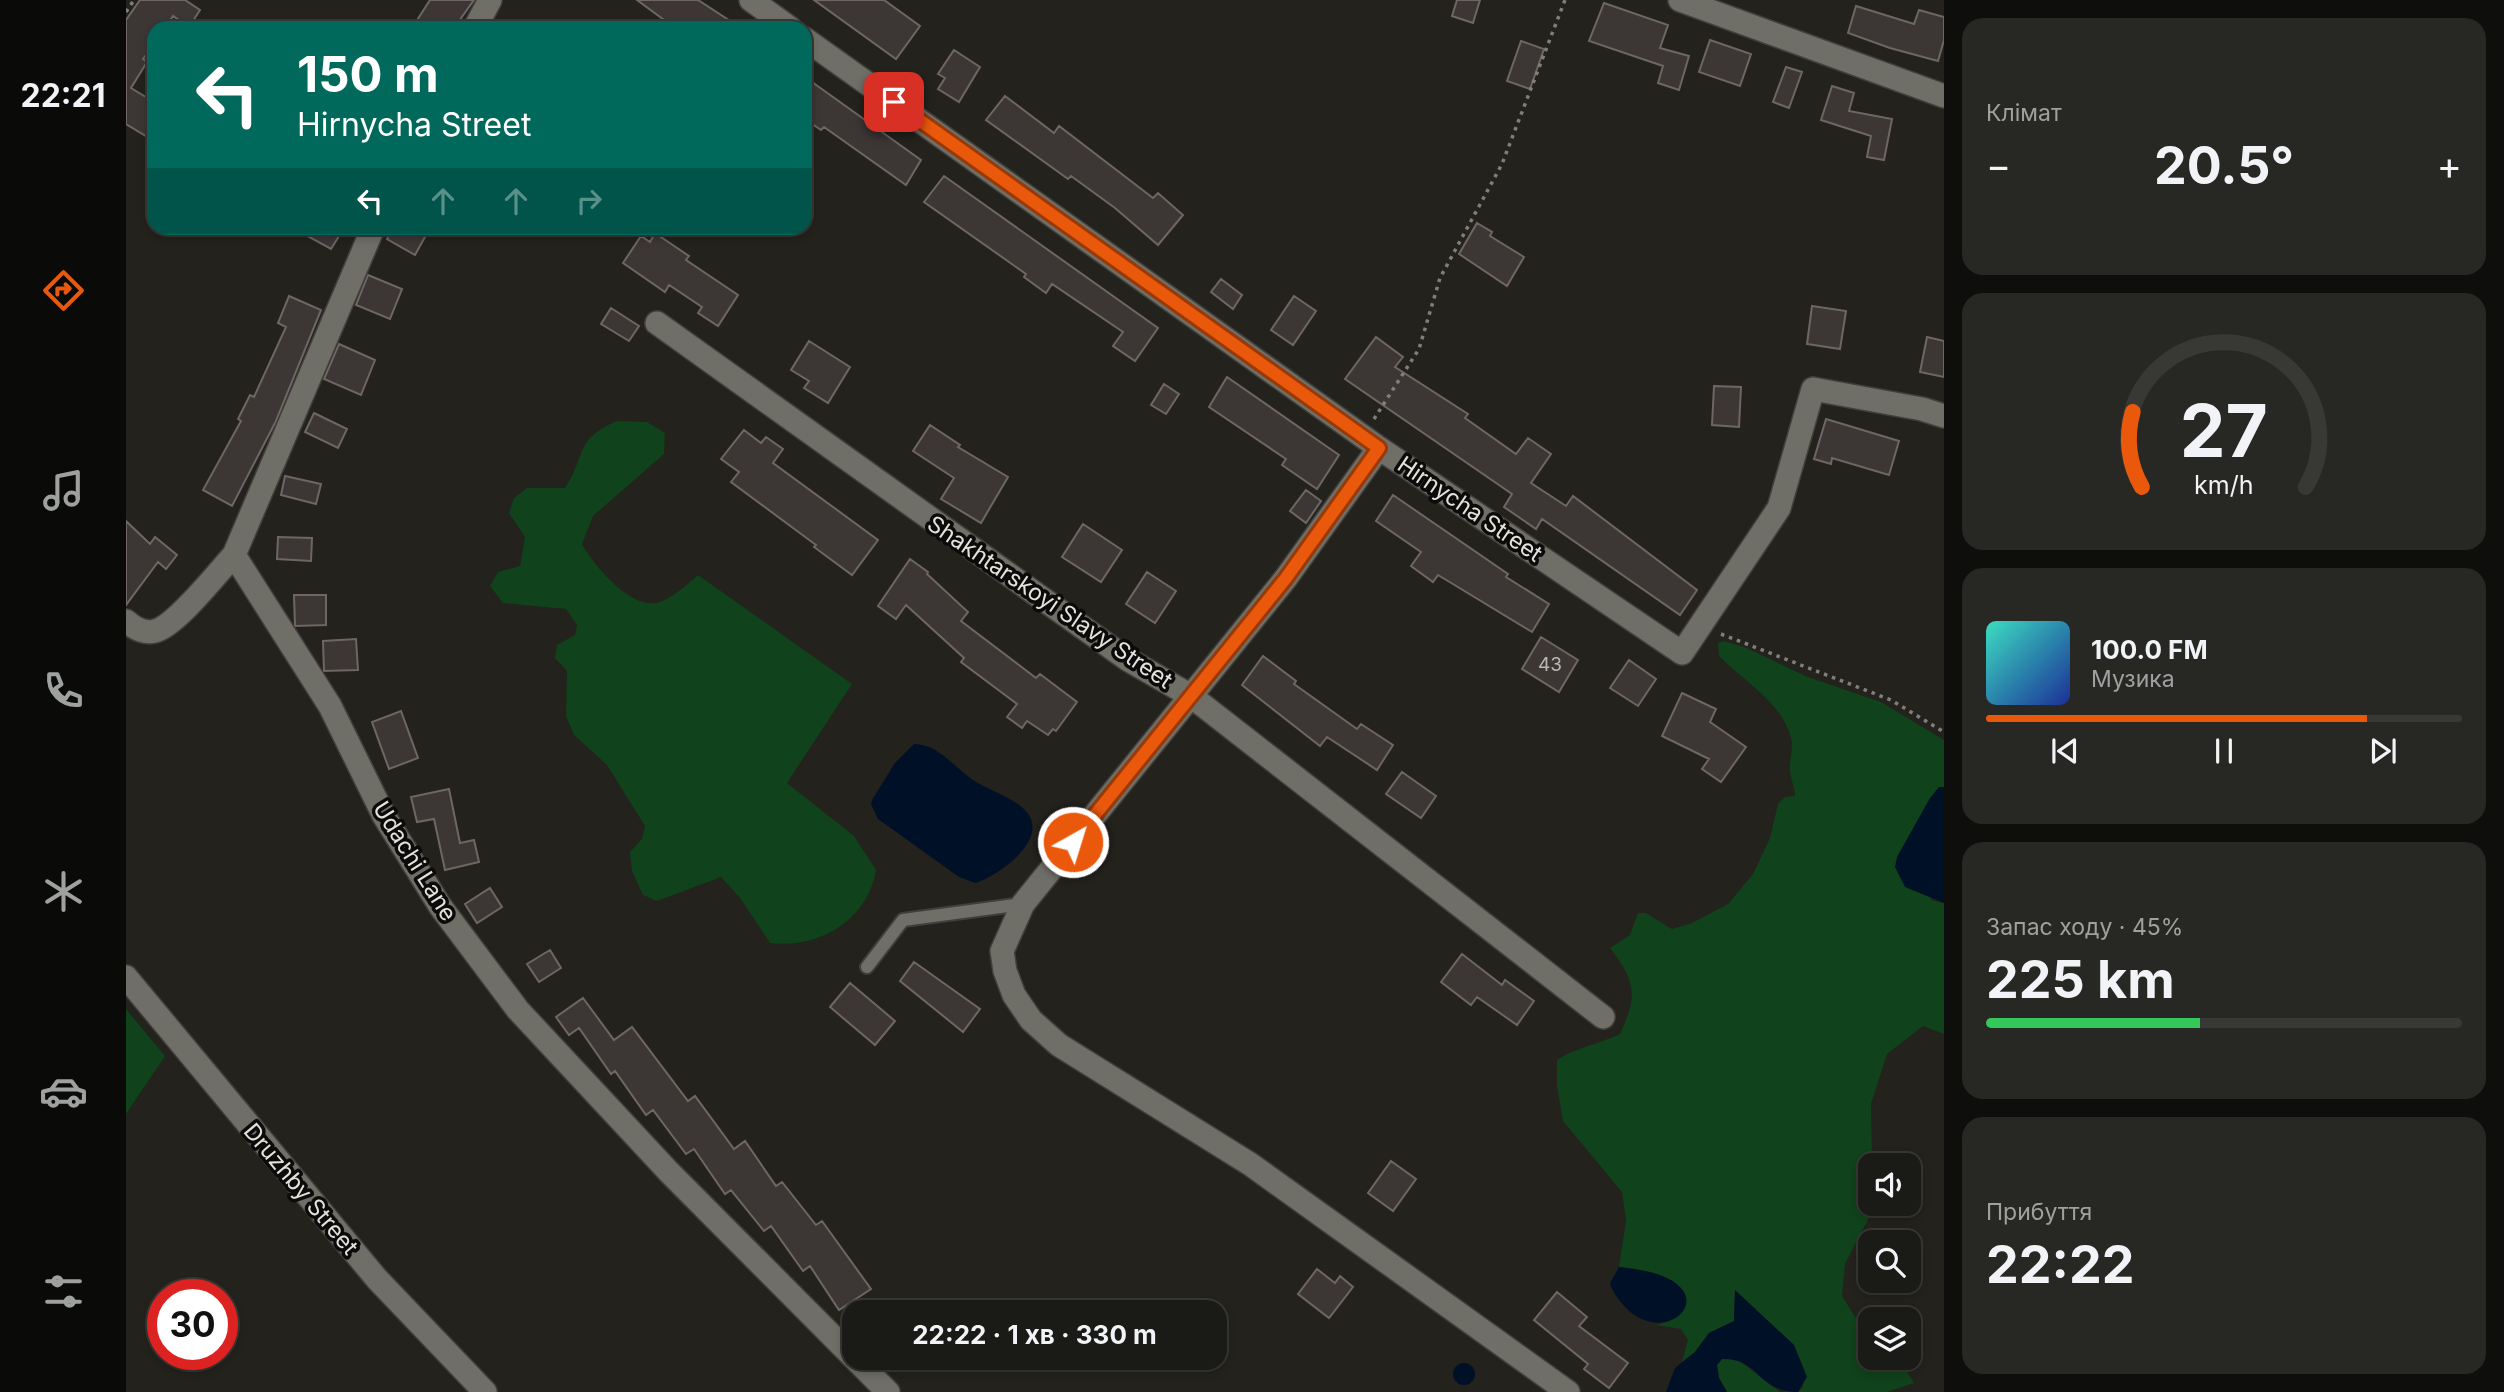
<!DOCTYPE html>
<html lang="uk">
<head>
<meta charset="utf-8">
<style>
  :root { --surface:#1a1a16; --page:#272723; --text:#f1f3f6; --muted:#9fa1a1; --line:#383835; --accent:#ea580c }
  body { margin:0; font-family:Inter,sans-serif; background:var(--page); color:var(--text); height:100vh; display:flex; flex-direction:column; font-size:26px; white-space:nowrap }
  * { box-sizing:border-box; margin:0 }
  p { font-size:23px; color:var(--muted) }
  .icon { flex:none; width:38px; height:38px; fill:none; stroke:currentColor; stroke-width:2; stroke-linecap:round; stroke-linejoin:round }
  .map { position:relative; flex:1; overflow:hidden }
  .drawer { display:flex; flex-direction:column; gap:18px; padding:18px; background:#0e0e0c; width:560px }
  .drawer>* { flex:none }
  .guide { position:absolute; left:21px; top:21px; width:665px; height:214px; border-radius:21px; box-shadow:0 4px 10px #0003,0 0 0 2px var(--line); background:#00695c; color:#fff; overflow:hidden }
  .buttons { position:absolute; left:1732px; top:1153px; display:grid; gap:14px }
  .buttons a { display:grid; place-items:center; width:63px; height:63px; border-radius:14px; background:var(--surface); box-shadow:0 4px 10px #0003,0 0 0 2px var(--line); font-size:35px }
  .speed { position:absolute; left:21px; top:1279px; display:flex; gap:14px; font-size:35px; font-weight:700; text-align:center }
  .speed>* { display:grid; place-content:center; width:91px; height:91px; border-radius:50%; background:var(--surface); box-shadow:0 4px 10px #0003,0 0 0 2px var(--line); line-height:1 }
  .speed .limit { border:10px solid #d22; background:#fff; color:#111 }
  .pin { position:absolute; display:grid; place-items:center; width:60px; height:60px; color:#fff; margin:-30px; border-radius:14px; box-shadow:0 4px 10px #0006 }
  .me { position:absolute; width:77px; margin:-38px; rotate:39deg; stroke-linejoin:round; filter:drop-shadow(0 0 5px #0008) }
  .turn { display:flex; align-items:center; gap:24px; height:147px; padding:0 35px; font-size:32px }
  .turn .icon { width:91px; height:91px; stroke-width:2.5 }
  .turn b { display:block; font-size:49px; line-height:60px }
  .lanes { display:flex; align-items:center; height:66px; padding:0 35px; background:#0003; justify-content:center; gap:35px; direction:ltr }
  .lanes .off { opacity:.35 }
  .big { font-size:52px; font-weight:700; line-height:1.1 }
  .drawer .widget { flex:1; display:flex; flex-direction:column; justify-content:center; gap:10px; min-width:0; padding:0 24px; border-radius:21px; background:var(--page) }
  .drawer .dial { align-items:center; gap:0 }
  .dial svg { height:182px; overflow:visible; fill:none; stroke:var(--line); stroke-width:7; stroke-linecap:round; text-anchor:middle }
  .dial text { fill:var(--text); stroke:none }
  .song { display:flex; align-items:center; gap:21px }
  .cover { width:84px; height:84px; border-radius:10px; background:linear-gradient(135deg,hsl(170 70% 55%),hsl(230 70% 35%)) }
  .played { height:7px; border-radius:4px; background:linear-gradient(90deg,var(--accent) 80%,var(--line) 80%) }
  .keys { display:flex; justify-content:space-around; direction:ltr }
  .heat { display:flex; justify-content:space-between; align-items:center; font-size:38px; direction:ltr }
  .charge { height:10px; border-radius:5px; background:linear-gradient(90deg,#34c759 45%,var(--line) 0) }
  .trip { position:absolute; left:716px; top:1300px; width:385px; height:70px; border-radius:21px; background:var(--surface); box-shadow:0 4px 10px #0003,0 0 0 2px var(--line); font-weight:700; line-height:70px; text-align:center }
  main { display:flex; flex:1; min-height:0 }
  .tab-bar { display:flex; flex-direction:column; width:126px; justify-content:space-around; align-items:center; background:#0a0a09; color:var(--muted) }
  .tab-bar .icon { width:49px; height:49px }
  .tab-bar .on { color:var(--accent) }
  .tab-bar b { font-size:32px; color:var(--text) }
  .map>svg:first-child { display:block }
</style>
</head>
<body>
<main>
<nav class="tab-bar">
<b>22:21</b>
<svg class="icon on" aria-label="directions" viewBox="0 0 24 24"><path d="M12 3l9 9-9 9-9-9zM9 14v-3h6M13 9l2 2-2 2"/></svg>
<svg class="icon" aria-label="music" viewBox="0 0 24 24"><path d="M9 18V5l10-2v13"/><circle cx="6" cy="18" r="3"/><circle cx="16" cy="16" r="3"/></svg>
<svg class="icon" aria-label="phone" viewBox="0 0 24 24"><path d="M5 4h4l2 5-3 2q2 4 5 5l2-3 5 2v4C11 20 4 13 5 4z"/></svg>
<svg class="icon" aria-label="climate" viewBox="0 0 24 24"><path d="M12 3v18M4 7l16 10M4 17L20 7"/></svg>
<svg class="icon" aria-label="car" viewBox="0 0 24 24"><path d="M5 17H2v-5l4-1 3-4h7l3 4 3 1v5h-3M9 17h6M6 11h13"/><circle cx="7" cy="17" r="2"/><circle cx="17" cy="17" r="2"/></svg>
<svg class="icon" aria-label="filters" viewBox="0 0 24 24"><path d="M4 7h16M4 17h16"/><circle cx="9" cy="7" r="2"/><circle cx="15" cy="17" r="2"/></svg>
</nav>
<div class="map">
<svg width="1818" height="1392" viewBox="0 0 1818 1392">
  <rect width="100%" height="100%" fill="#23221d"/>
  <!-- green -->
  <path fill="#10421b" d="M491,421L521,422L539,433L538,454L467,516L456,544C467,565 505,609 531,603C547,598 559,586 572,575L726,684L661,783L728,836L750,870C742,920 693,949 644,943L615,899L595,877L531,901L517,895L506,871L504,852L516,839L519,826L481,765L448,735L440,716L441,671L429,658L431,645L449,635L451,625L440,609L377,603L364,586L372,572L394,566L399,537L383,513L388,498L401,488H439C461,455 448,439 491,421Z
    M1597,641L1616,646L1682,677L1755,702L1818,740V787H1813L1805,900L1818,903V1034L1797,1026L1761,1054L1745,1104L1747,1210L1719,1264L1716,1296L1745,1342V1358C1768,1358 1776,1362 1788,1383L1761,1392H1672L1677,1387L1668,1345L1609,1291L1608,1321L1583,1333L1569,1352L1556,1362L1562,1340L1555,1329L1530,1325L1544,1321L1547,1281L1493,1267L1500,1220L1496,1192L1437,1121L1431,1086V1060C1449,1048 1473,1044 1494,1034C1512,995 1510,982 1484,948L1504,935L1512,913H1520L1546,929L1566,923L1602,904L1627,874L1644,838L1652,804L1659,797L1669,796C1669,787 1664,779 1664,770C1663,760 1668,748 1665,738C1656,702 1617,681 1593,656L1592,643Z
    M0,1009L39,1056L0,1114Z
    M1596,1359H1611L1654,1392H1601L1593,1378L1591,1365Z"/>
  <!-- water -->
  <path fill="#001027" d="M788,744C812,744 828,767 847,780C863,791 891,798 902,814C922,841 871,877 849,883L833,877L752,819L745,804L746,800L769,763Z
    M1813,787H1818V903L1779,887L1769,867L1771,857L1804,798Z
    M1493,1267C1512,1269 1542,1273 1555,1288C1575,1310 1536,1340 1502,1310C1495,1303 1486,1292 1484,1283Z
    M1609,1290L1668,1345L1681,1377L1672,1392C1631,1392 1634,1358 1596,1359L1591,1365L1593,1378L1601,1392H1540L1549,1368L1569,1352L1583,1333L1608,1321Z
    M1327 1374a11 11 0 1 1 22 0a11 11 0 1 1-22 0Z"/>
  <!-- building -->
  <path fill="#3c3635" stroke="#6e6665" stroke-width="2" d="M14,0H59L74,10L63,27L47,16L39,28H28V44L17,59L21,62L5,88L28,102V141L0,124V20Z
    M304,0H348L328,28H286Z
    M511,0H572L615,28H549Z
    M688,0H758L794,26L770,59Z
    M1331,0H1354L1347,23L1326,16Z
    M1478,3L1542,25L1534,48L1563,56L1553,90L1532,83L1537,66L1463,41Z
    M1730,6L1788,24L1793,10L1818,17V40L1812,61L1764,48L1722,33Z
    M1584,40L1625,54L1614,86L1573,72Z
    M1395,41L1418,49L1404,89L1381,81Z
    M828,50L854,67L833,102L812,89L819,78L812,74Z
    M1660,67L1676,72L1663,108L1647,102Z
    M679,77L795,160L780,185L698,127L695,130L679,119Z
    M1706,86L1728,93L1723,111L1766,119L1758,160L1741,157L1745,136L1695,120Z
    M879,96L928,133L933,126L1027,198L1032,193L1057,215L1032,245L989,208L945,176L942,179L860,120Z
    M818,176L1032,328L1009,361L987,346L997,332L926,284L920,293L898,277L900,274L798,202Z
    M1351,223L1366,232L1364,236L1398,257L1381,286L1333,254Z
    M167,228H218L205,249Z
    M267,228H304L289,255L261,239Z
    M529,233L563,256L560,260L612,295L592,326L572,313L576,307L543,285L539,292L497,263L515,236L524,242Z
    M242,275L276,289L264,319L230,305Z
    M1095,279L1116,295L1107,309L1085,292Z
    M163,296L195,310L150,421L106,506L77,490L115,421L112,419L124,395L128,397L160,327L152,323Z
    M1168,296L1190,311L1167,345L1145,330Z
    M1686,306L1720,311L1714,349L1681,344Z
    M485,308L513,326L503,341L475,324Z
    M1250,337L1277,357L1269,367L1342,414L1339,418L1390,454L1402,438L1425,454L1405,483L1440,506L1447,496L1571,590L1554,615L1416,519L1410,529L1378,507L1386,494L1219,379Z
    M1801,337L1818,341V377L1794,372Z
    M683,341L724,367L702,403L678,388L683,381L665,370Z
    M213,344L249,360L235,395L198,379Z
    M1101,377L1213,455L1191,489L1156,465L1160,459L1083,407Z
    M1038,384L1053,394L1040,414L1025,405Z
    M1588,386L1615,387L1613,427L1586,425Z
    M188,413L221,429L212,448L179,432Z
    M1700,419L1773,441L1763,475L1706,458L1705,464L1688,459Z
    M804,425L834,445L832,447L882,477L855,523L815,499L828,478L787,451Z
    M618,430L635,443L640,437L657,449L647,463L752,540L726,575L688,547L690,545L605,482L613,472L595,459Z
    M159,476L195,484L190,504L155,495Z
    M1180,490L1195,501L1180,523L1164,511Z
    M1267,495L1382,574L1380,577L1423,604L1406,632L1312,575L1307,582L1285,566L1295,552L1250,521Z
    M0,521L24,544L29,537L51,555L40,569L32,562L0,605Z
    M957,524L996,550L975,582L936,557Z
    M152,537L186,538L185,561L151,559Z
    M784,559L802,572L801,574L842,612L835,621L910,678L914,674L951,702L930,731L927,729L922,735L901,721L896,728L881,717L891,704L835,662L838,658L780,605L770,619L752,606Z
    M1021,572L1050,591L1029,623L1000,604Z
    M168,595H200V625L169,626Z
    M1415,637L1452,660L1433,692L1396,669Z
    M230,639L232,670L198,671L197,641Z
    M1137,656L1170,681L1168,684L1231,729L1235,724L1267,745L1251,770L1201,737L1194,746L1116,685Z
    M1503,660L1530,679L1512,706L1484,688Z
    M1556,693L1590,709L1584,722L1620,747L1595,782L1576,769L1583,759L1536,736Z
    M275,711L292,758L263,769L246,722Z
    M1276,772L1310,796L1295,818L1260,794Z
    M323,789L334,843L348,840L353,862L319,870L308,819L291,822L285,797Z
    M364,888L376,907L351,923L339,904Z
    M424,950L435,968L413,982L401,964Z
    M1336,954L1376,985L1379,980L1408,1001L1391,1025L1351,997L1345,1005L1315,982Z
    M788,962L854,1009L837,1032L774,981Z
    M724,983L769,1021L749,1045L704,1007Z
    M457,998L488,1040L506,1027L562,1101L569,1096L608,1149L619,1141L650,1186L656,1182L690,1225L696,1221L745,1289L713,1310L684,1266L677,1271L645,1226L638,1231L605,1190L599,1194L568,1149L560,1154L527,1110L520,1115L489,1071L485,1074L453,1028L443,1035L430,1017Z
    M1265,1161L1290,1179L1267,1211L1242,1193Z
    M1191,1269L1209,1283L1214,1276L1227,1287L1203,1318L1172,1294Z
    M1431,1292L1461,1317L1453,1326L1502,1363L1483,1388L1458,1369L1462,1364L1408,1320Z"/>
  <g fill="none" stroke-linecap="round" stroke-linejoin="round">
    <defs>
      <path id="lane" d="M741,967L777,920L897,904"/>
      <path id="street" d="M625,0L664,28
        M1554,0L1818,96
        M349,28L364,0
        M679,39L1253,448L1556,653L1653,508L1687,389L1796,409L1818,416
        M247,228L108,555L204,706L258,816L314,906L392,1010L543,1172L762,1392
        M531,323L1001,659L1065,696L1477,1017
        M1253,448L1160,578L897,904L876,951L879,971L888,995L905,1020L933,1045L1124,1164L1442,1392
        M0,621C8,628 18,634 29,631C50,626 92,572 108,555
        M0,977L251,1279L359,1392"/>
    </defs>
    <!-- lane casing -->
    <use href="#lane" stroke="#403f3b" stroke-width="16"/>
    <!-- street casing -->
    <use href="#street" stroke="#403f3b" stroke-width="26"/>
    <!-- path -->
    <path stroke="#807f7b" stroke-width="3.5" stroke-dasharray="3.5 5" stroke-linecap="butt" d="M0,12L8,0
      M1248,419L1293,349L1314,278L1376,164L1439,0
      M1595,634L1765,700L1818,732"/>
    <!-- lane -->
    <use href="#lane" stroke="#6f6e67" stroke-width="12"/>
    <!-- street -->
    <use href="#street" stroke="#6f6e67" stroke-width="23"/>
  </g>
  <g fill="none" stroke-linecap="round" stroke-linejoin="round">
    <defs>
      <path id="route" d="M768,102L1253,448L1160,578L947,842"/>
    </defs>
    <!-- route casing -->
    <use href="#route" stroke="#983908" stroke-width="18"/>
    <!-- route -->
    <use href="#route" stroke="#ea580c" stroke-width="12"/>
  </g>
  <g text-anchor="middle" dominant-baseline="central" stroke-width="7" stroke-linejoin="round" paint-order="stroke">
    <!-- number labels -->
    <g font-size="19" fill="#b9b7b4">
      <text x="1424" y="664">43</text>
    </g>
    <!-- street labels -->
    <g font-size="23" fill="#e3e2de" stroke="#0c0b09">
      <text transform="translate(1344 509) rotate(34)">Hirnycha Street</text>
      <text transform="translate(924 602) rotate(34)">Shakhtarskoyi Slavy Street</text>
      <text transform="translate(289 861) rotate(58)">Udachi Lane</text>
      <text transform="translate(175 1189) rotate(50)">Druzhby Street</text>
    </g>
  </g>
</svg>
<div class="buttons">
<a><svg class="icon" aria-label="sound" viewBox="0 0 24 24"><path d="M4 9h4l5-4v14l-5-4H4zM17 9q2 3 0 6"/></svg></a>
<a><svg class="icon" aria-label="search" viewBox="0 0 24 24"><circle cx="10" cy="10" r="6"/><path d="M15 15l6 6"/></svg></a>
<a><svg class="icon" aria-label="layers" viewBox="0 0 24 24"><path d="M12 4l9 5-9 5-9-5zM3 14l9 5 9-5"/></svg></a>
</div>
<div class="speed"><div class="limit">30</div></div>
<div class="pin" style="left:768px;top:102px;background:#d93025"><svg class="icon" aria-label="arrive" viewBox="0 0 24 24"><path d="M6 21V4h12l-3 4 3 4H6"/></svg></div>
<svg class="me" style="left:947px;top:842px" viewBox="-20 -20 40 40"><circle r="17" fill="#ea580c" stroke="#fff" stroke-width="3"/><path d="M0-11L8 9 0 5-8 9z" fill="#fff"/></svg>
<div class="trip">22:22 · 1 хв · 330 m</div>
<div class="guide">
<div class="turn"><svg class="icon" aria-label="left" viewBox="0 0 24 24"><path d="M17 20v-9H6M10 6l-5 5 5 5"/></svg><div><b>150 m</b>Hirnycha Street</div></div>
<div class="lanes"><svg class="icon" aria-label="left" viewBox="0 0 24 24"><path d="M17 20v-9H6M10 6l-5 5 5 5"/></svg><svg class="icon off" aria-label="ahead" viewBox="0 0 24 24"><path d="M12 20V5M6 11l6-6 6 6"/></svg><svg class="icon off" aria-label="ahead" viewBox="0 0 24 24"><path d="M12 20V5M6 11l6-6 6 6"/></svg><svg class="icon off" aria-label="right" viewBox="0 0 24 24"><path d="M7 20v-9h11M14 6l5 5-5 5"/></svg></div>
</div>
</div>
<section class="drawer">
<div class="widget"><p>Клімат</p>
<div class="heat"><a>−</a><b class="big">20.5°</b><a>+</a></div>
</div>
<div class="widget dial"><svg viewBox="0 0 100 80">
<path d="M14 69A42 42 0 1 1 86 69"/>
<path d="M14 69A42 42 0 0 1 10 36" stroke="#ea580c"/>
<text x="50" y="56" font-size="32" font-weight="700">27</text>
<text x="50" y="72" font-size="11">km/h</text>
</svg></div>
<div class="widget">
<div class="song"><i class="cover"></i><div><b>100.0 FM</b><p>Музика</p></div></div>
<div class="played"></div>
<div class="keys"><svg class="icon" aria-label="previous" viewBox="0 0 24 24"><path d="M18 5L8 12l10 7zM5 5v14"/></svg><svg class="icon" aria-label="pause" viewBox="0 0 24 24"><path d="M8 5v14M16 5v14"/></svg><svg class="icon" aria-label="next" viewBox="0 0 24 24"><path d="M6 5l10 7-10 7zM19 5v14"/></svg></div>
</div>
<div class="widget"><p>Запас ходу · 45%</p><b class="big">225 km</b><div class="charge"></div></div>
<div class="widget"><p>Прибуття</p><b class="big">22:22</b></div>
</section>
</main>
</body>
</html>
